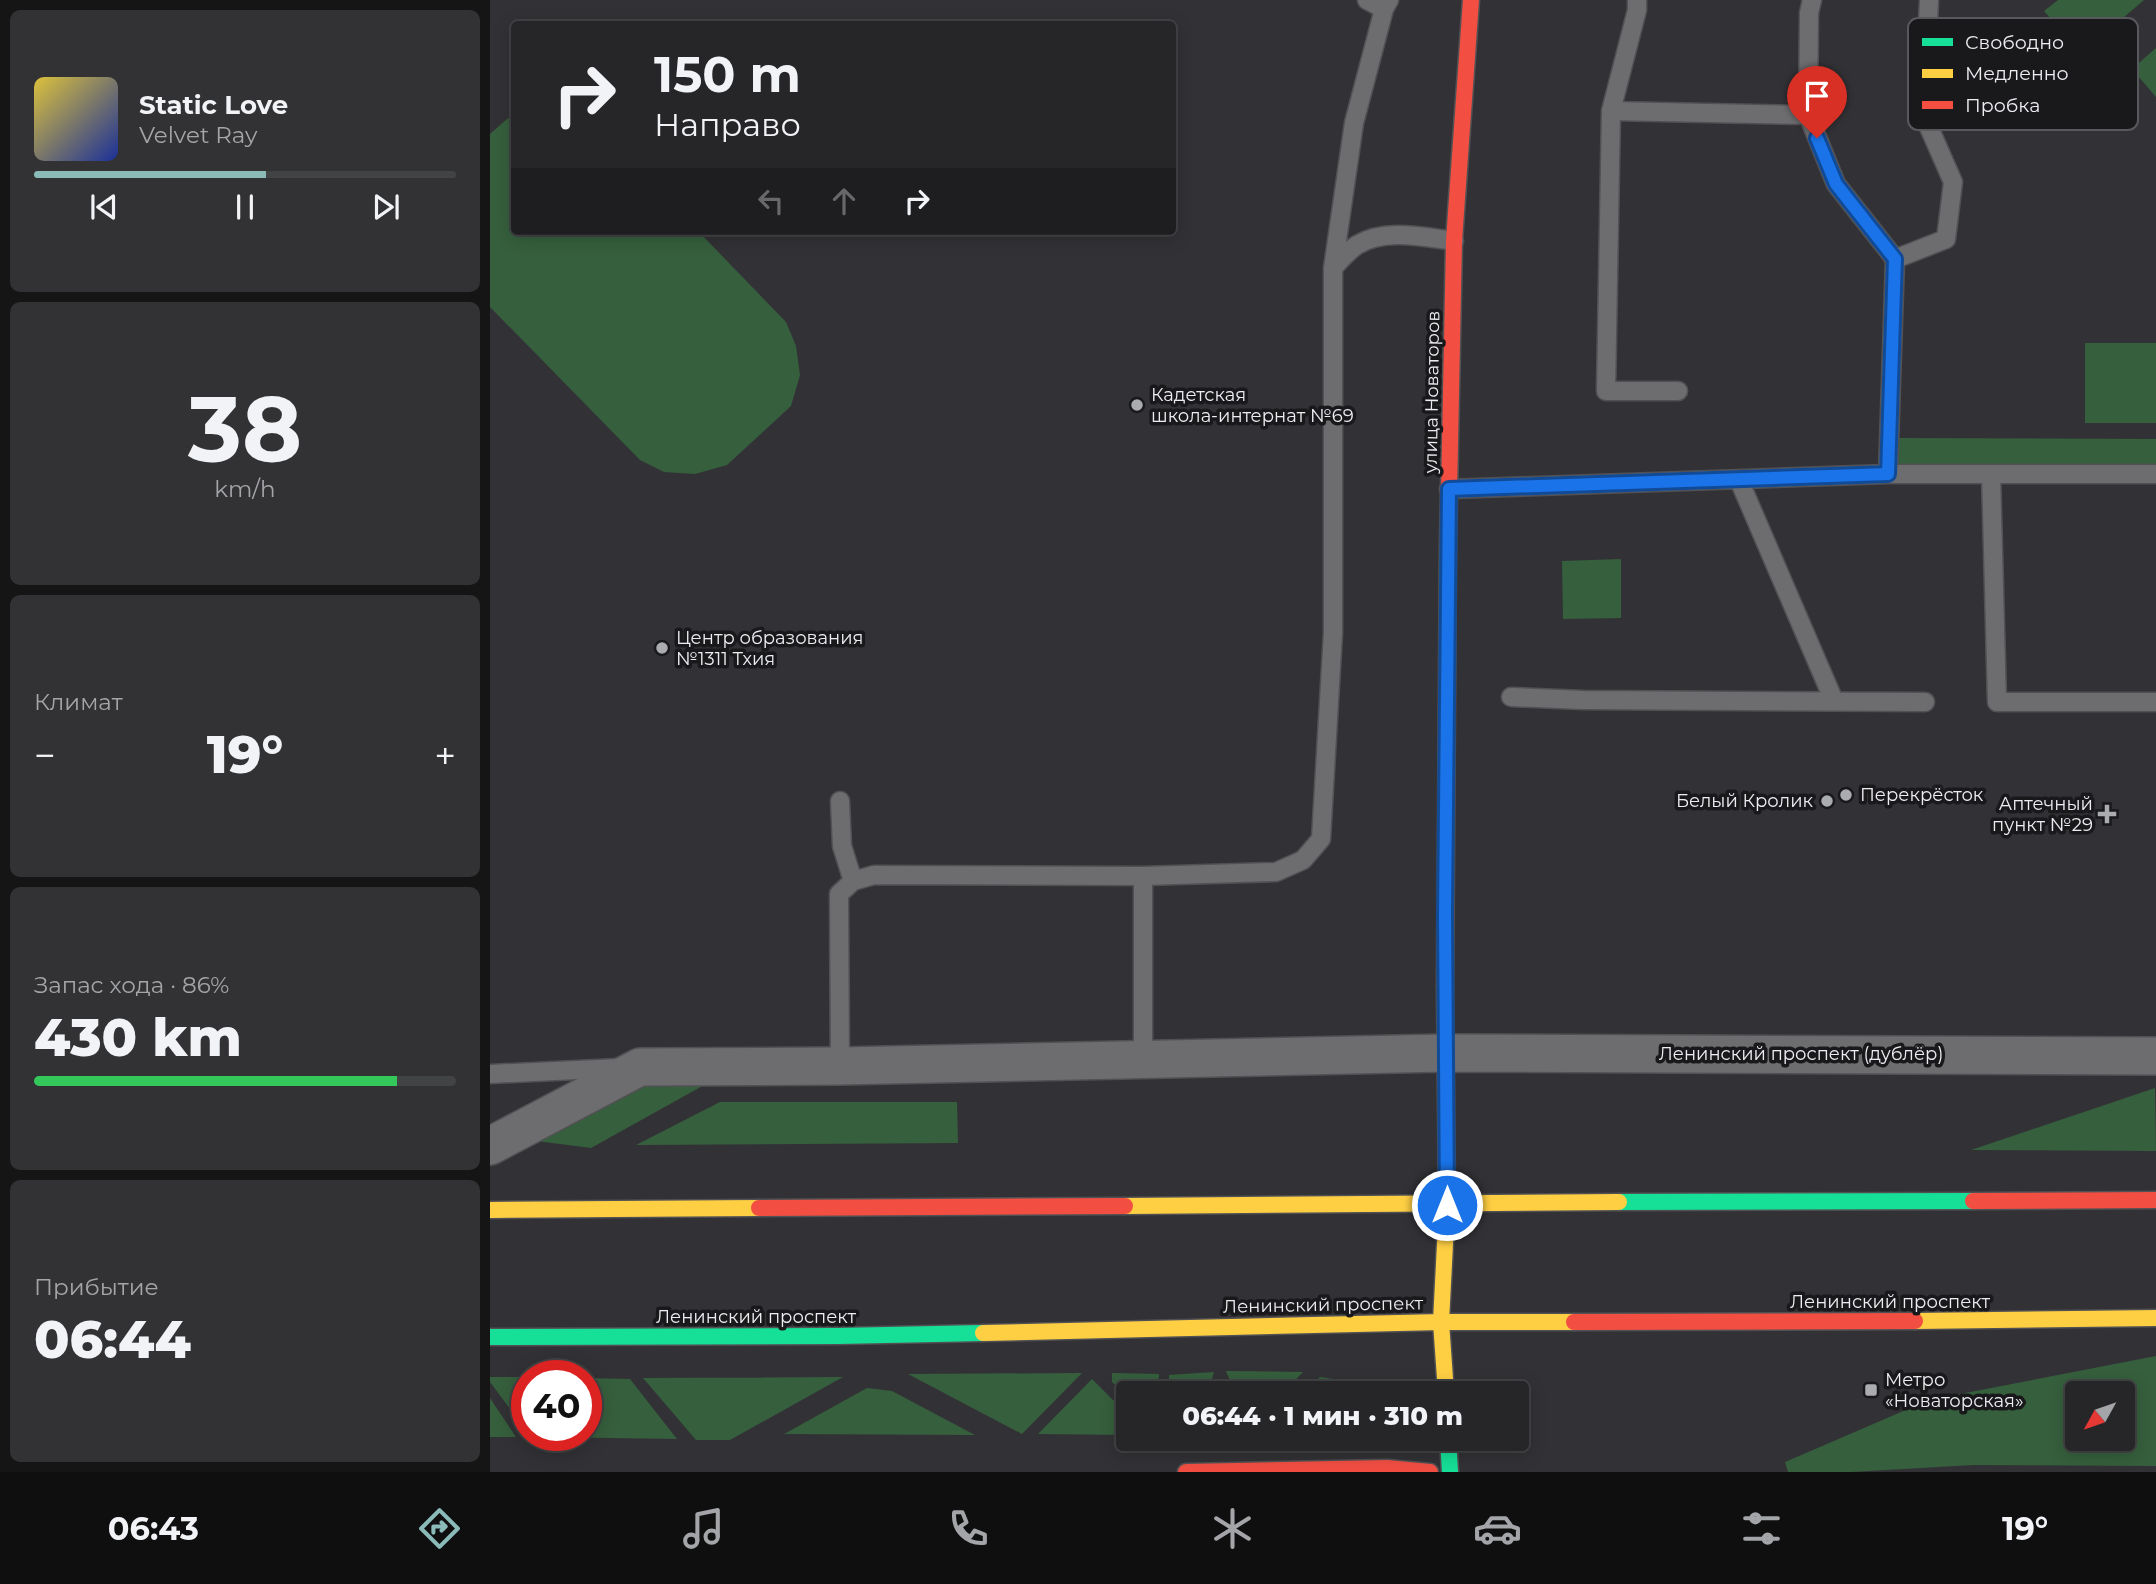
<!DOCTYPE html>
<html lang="ru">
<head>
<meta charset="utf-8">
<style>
  :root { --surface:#262628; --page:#323234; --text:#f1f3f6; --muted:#a4a5a8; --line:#424345; --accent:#8bbbb9 }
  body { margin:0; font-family:Montserrat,sans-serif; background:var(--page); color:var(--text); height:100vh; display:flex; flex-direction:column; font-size:26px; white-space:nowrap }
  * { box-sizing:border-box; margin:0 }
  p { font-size:23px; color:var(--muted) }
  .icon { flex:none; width:38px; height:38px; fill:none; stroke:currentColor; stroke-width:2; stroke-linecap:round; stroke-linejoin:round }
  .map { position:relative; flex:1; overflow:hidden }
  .sheet { display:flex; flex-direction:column; gap:10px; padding:10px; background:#151516; width:490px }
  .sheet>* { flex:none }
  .top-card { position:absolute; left:21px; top:21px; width:665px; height:214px; border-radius:7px; box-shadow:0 4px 18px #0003,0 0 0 2px var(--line); background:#262628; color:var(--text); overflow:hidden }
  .needle { width:46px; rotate:230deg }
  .tools { position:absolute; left:1575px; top:1381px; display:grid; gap:14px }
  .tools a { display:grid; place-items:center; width:70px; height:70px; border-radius:7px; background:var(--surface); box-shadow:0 4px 18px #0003,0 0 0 2px var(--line); font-size:35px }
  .speed { position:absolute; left:21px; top:1360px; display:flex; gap:14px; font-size:35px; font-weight:700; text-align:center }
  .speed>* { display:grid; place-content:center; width:91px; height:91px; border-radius:50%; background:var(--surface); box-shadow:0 4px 18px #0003,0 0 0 2px var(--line); line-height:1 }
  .speed .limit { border:10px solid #d22; background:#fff; color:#111 }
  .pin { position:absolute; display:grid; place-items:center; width:60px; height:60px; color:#fff; margin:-72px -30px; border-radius:50% 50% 50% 0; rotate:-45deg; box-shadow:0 0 7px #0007 }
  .pin .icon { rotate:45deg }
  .me { position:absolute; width:77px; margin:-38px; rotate:0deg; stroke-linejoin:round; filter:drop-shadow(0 0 5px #0008) }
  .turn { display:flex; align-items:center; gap:24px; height:147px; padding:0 28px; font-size:32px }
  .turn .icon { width:91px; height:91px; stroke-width:2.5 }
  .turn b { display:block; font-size:49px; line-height:60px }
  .lanes { display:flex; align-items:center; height:66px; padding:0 28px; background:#0003; justify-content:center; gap:35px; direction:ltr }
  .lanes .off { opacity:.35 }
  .big { font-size:52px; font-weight:800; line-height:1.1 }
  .sheet .tile { flex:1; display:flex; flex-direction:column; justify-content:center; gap:10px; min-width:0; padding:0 24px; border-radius:10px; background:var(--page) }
  .sheet .dial { align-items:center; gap:0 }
  .dial b { font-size:91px; line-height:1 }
  .song { display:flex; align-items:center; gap:21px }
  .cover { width:84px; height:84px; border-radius:10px; background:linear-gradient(135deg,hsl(50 70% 55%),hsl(230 70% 35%)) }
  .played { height:7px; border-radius:4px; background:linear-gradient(90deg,var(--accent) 55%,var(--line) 55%) }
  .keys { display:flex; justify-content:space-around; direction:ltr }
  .heat { display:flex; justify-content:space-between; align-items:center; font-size:38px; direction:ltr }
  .charge { height:10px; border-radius:5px; background:linear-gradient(90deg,#34c759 86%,var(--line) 0) }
  .trip { position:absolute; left:626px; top:1381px; width:413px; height:70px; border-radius:7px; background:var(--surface); box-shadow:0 4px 18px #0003,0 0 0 2px var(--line); font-weight:800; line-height:70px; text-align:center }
  .tab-bar { display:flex; height:112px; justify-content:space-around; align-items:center; background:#0f0f10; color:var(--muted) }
  .tab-bar .icon { width:49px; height:49px }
  .tab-bar .selected { color:var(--accent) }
  .tab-bar b { font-size:32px; color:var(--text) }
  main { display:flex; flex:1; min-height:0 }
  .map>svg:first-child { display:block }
</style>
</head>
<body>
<main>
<section class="sheet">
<div class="tile">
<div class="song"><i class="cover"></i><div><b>Static Love</b><p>Velvet Ray</p></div></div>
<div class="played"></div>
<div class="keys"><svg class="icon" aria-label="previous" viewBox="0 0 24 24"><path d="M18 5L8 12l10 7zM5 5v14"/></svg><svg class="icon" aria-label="pause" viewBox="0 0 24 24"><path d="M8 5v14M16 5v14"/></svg><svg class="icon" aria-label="next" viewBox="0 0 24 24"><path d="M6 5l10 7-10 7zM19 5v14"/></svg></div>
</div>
<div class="tile dial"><b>38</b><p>km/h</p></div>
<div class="tile"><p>Климат</p>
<div class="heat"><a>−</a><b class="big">19°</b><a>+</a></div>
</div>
<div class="tile"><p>Запас хода · 86%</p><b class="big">430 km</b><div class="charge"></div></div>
<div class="tile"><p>Прибытие</p><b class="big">06:44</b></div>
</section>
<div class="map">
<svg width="1666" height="1472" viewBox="0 0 1666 1472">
  <rect width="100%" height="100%" fill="#323236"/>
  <!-- green -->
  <path fill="#365f3d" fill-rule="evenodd" d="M1568,0H1654L1591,54L1554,11Z
    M1666,48V97L1642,69Z
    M24,116V231H208L296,322L306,346L310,375L301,406L237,465L205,474L174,472L150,460L0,307V134L17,119Z
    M1595,343H1666V423H1595Z
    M1409,438L1666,439V467H1408Z
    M1131,559V618L1073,619L1072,561Z
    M159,1084H216L101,1148L39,1140Z
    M1665,1088L1666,1151L1481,1150Z
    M230,1102H467L468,1143L146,1145Z
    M1666,1356V1466L1483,1465L1361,1472H1298L1295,1462L1439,1400ZM1587,1393H1633V1438H1587Z
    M736,1371L813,1372L793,1393H745Z
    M724,1372L718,1393H679V1375Z
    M592,1373L532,1434L418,1374Z
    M622,1373L669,1374L668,1393H639V1397L622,1382Z
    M0,1377H37V1432L0,1382Z
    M353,1377L240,1440H206L153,1378Z
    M830,1377L871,1383L880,1393H814Z
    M96,1378L140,1379L187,1439L53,1437L96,1435Z
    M602,1379L639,1416V1435L548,1434Z
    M377,1388L402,1391L485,1435L294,1434Z
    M0,1398L26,1437H0Z"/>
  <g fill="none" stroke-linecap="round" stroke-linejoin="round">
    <defs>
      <path id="lane" d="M877,0L894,9
        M1147,0V10L1121,111L1116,391H1188
        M1121,111L1318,115L1319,13L1322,0
        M1318,115L1346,184L1405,259
        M843,268C850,260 858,251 867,245C895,228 933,237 964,241
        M1398,474L1405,259L1456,239L1463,182L1434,116L1439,0
        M1501,474L1507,702H1666
        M1249,480L1344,701
        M959,489L1398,474H1666
        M1021,697L1093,700L1435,702
        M350,801L352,846L363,881
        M653,876V1058
        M350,1066L349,894L363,881L384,875L653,876L786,872L813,860L831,839L843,633V268L864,123L894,9L899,0
        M0,1074L129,1068"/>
      <path id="street" d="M0,1146L150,1067L350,1066L955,1053L1666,1056"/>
      <path id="fast" d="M955,986L958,545
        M1129,1202L1483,1201
        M0,1337L348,1336L493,1333
        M958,1438L960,1472"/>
      <path id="slow" d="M955,986L957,1205L951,1322L956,1393
        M635,1206L1129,1202
        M0,1210L269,1208
        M1425,1321L1666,1318
        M493,1333L951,1322H1084"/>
      <path id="jam" d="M958,545L964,241L981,0
        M1483,1201L1666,1200
        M269,1208L635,1206
        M1084,1322L1425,1321
        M696,1472L897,1468L940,1472"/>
    </defs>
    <!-- lane casing -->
    <use href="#lane" stroke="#515154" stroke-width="21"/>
    <!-- street casing -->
    <use href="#street" stroke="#515154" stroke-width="40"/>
    <!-- fast casing -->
    <use href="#fast" stroke="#515154" stroke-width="19"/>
    <!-- slow casing -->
    <use href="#slow" stroke="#515154" stroke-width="19"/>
    <!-- jam casing -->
    <use href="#jam" stroke="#515154" stroke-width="19"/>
    <!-- lane -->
    <use href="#lane" stroke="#6d6d70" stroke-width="18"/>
    <!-- street -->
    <use href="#street" stroke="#6d6d70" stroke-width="37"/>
    <!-- fast -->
    <use href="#fast" stroke="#16e098" stroke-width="16"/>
    <!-- slow -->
    <use href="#slow" stroke="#ffcf43" stroke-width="16"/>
    <!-- jam -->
    <use href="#jam" stroke="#f24e42" stroke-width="16"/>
  </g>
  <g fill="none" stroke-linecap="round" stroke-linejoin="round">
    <defs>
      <path id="route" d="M957,1205L955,915L959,489L1398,474L1405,259L1346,184L1327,138"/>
    </defs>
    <!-- route casing -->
    <use href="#route" stroke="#114b97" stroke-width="18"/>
    <!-- route -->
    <use href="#route" stroke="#1a73e8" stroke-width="12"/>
  </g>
  <!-- markers -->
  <g fill="#abacb0" stroke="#19191c" stroke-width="2.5">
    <circle cx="647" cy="405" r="7"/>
    <circle cx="172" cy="648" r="7"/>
    <circle cx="1356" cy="795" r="7"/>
    <circle cx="1337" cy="801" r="7"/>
    <path d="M1613.5 803.5h7v7h7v7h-7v7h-7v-7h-7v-7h7z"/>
    <rect x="1374" y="1383" width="14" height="14" rx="3.5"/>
  </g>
  <g text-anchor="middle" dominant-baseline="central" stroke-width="7" stroke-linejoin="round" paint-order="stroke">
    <!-- street labels -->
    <g font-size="18" fill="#ecedf1" stroke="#19191c">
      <text transform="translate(942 392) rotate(-89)">улица Новаторов</text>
      <text x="1311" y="1054">Ленинский проспект (дублёр)</text>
      <text x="1400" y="1302">Ленинский проспект</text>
      <text transform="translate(833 1305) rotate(-1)">Ленинский проспект</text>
      <text x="266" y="1317">Ленинский проспект</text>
    </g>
    <!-- poi labels -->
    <g font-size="18" fill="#ecedf1" stroke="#19191c" text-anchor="start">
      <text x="661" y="395">Кадетская<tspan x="661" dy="21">школа-интернат №69</tspan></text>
      <text x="186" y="638">Центр образования<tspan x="186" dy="21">№1311 Тхия</tspan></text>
      <text x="1370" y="795">Перекрёсток</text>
      <text x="1323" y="801" text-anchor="end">Белый Кролик</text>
      <text x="1603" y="804" text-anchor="end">Аптечный<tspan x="1603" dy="21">пункт №29</tspan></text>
      <text x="1395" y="1380">Метро<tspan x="1395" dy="21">«Новаторская»</tspan></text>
    </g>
  </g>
  <!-- legend -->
  <rect x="1418" y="18" width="230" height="112" rx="10" fill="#19191c" stroke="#58595c" stroke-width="2"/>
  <rect x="1432" y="38" width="31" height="8" fill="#16e098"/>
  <rect x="1432" y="69" width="31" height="9" fill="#ffcf43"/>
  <rect x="1432" y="101" width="31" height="8" fill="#f24e42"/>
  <g font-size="19" fill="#ecedf1">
    <text x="1475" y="49">Свободно</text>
    <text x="1475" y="80">Медленно</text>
    <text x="1475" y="112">Пробка</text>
  </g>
</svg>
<div class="tools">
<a><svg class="needle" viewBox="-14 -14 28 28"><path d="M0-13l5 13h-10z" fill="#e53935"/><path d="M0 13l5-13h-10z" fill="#a4a5a8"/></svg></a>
</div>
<div class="speed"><div class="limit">40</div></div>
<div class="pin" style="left:1327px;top:138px;background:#d93025"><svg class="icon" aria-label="arrive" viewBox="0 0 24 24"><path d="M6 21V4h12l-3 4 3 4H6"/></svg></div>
<svg class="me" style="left:957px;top:1205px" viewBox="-20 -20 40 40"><circle r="17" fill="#1a73e8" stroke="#fff" stroke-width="3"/><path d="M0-11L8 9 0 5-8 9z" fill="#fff"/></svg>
<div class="trip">06:44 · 1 мин · 310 m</div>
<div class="top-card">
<div class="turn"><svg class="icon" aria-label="right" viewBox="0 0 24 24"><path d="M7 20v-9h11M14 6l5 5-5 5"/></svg><div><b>150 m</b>Направо</div></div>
<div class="lanes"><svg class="icon off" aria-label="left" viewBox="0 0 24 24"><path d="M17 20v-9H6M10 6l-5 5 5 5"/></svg><svg class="icon off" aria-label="ahead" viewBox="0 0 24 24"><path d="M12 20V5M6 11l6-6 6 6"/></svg><svg class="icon" aria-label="right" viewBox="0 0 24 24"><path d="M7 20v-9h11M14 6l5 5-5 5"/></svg></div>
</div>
</div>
</main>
<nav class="tab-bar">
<b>06:43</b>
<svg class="icon selected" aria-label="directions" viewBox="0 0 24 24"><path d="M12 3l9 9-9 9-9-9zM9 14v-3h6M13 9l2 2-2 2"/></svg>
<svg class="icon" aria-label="music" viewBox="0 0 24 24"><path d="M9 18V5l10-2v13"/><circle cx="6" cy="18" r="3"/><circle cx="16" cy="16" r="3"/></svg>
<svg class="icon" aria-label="phone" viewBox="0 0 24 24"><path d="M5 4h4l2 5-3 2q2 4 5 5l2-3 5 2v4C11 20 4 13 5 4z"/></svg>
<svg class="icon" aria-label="climate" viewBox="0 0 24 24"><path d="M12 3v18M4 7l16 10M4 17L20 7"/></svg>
<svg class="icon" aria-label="car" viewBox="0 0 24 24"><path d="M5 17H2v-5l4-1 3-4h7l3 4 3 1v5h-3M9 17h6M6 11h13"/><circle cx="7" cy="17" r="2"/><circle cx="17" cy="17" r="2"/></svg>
<svg class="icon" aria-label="filters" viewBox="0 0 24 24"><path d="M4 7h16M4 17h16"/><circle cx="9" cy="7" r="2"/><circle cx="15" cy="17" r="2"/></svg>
<b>19°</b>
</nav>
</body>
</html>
